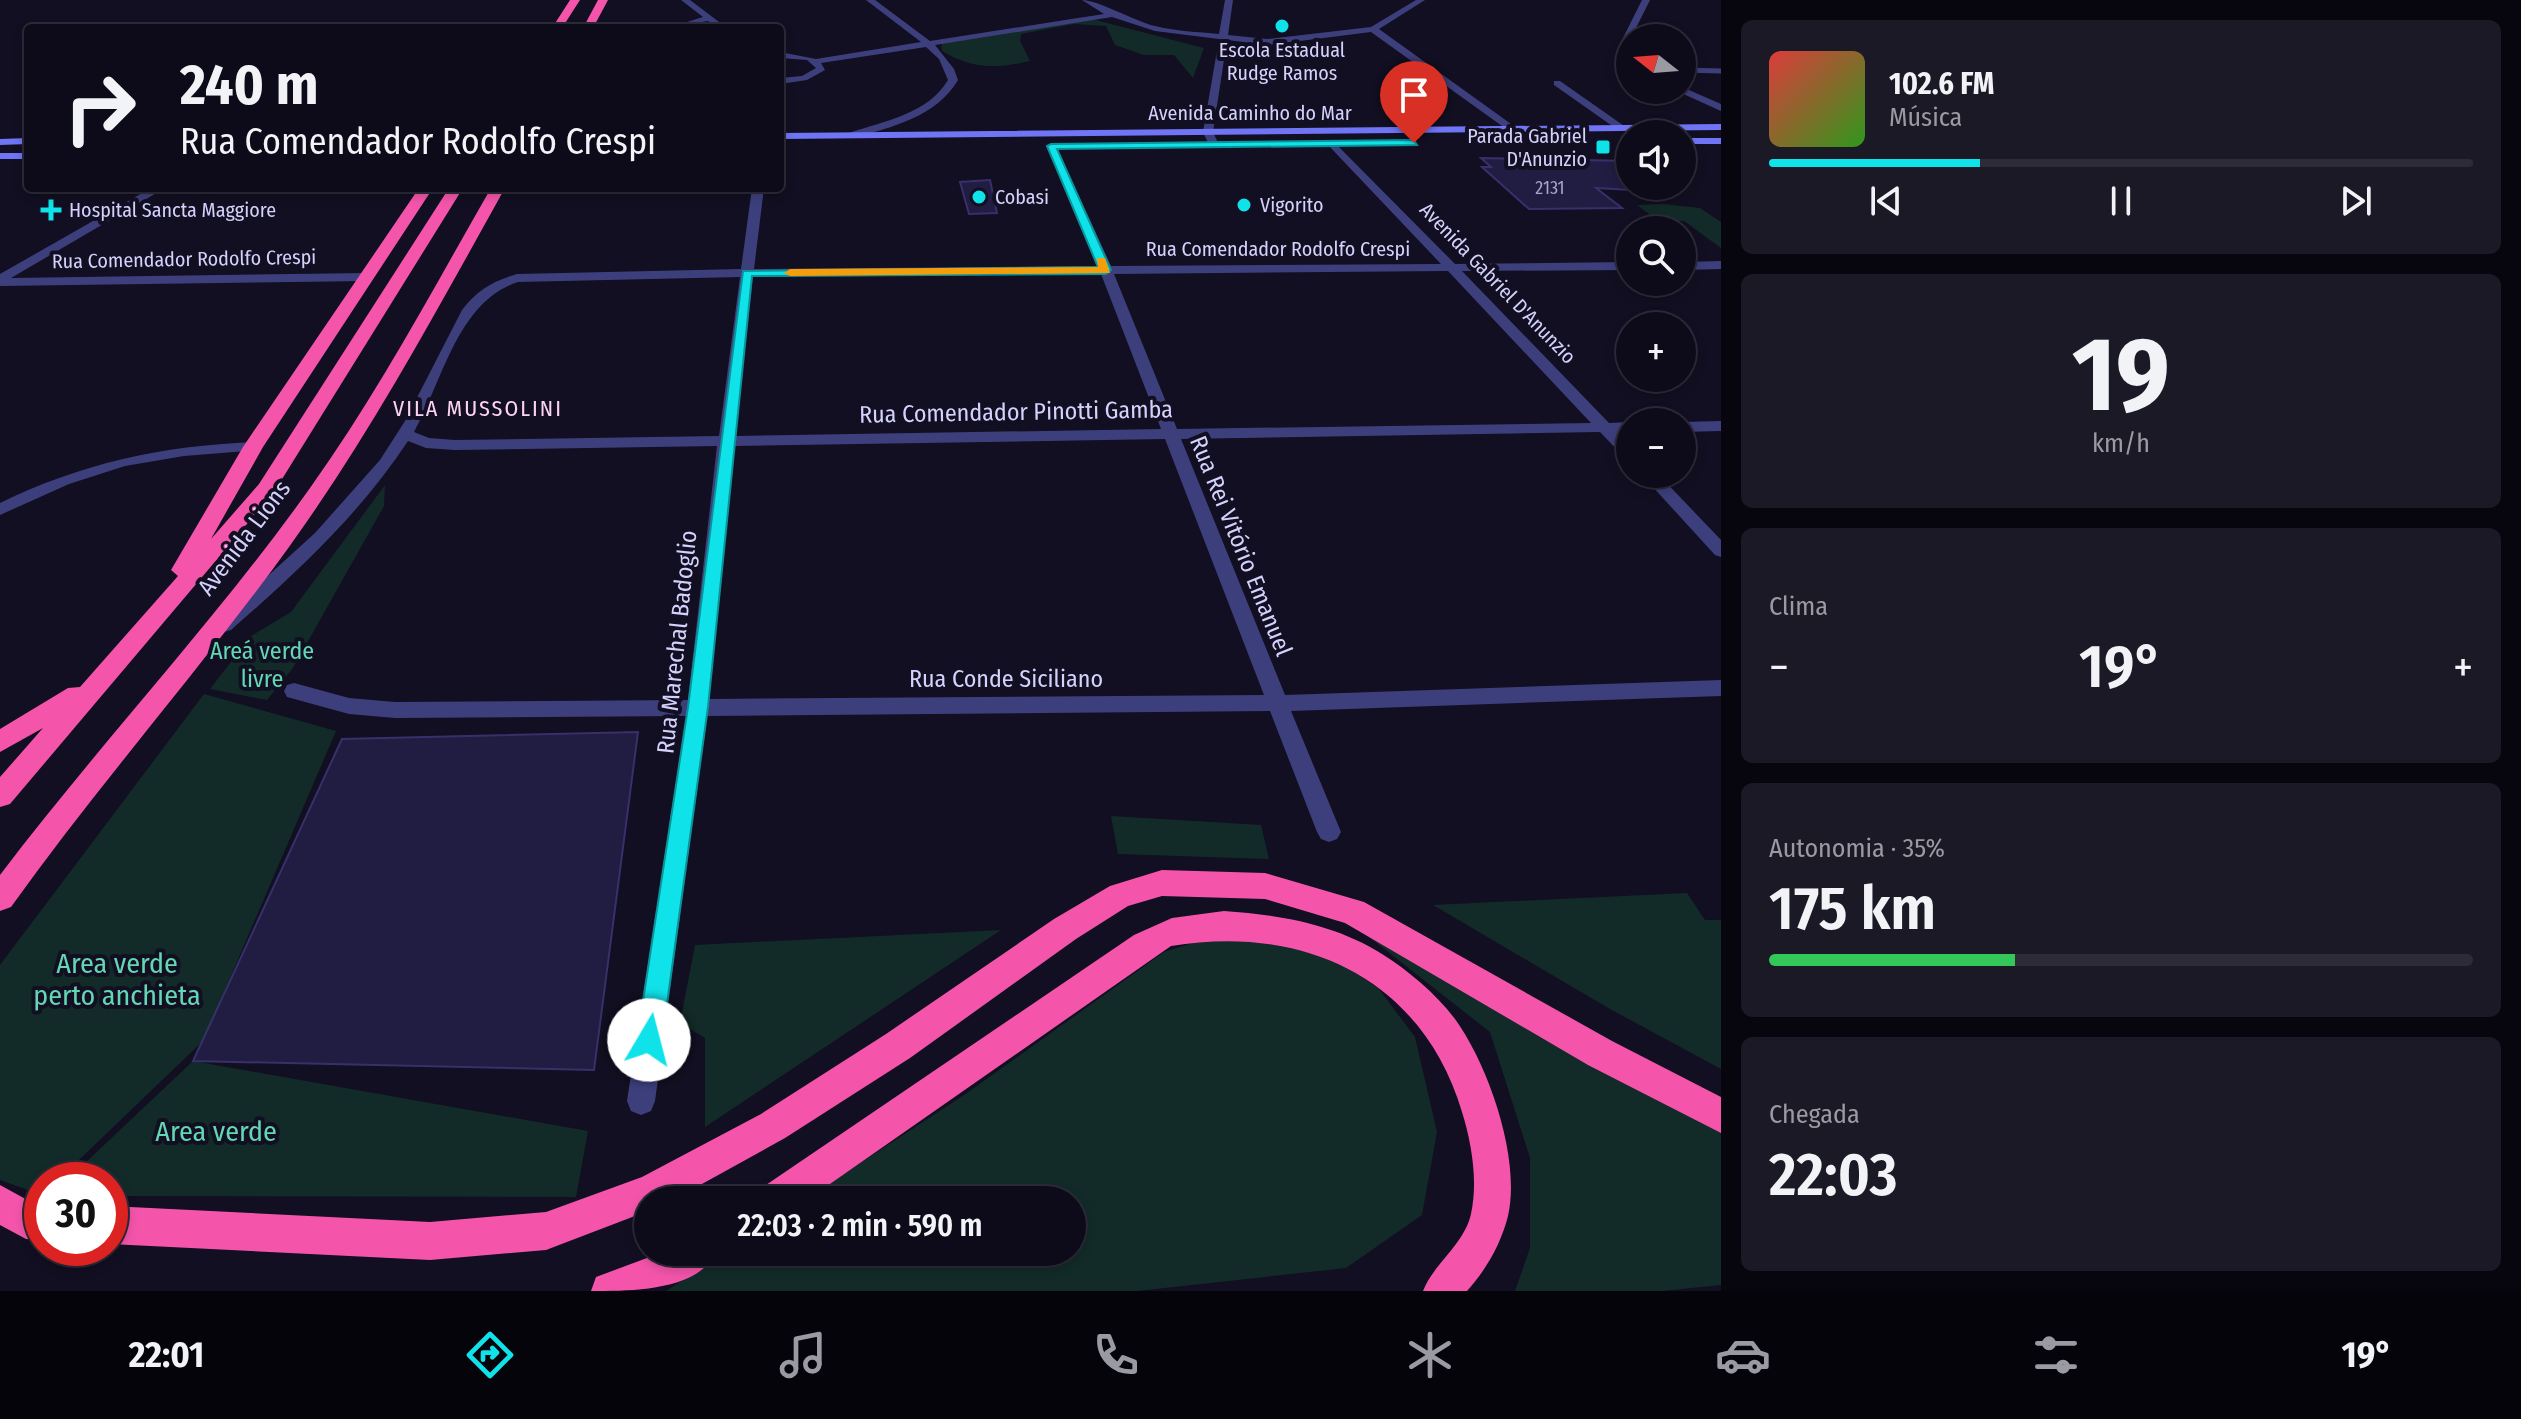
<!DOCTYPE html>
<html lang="pt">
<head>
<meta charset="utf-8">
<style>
  :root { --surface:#0d0b19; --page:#1b1926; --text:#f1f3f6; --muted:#9a9ba2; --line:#2d2b38; --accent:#10e2ea }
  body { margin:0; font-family:"Fira Sans Condensed",sans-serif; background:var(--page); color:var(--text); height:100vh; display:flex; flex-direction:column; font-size:30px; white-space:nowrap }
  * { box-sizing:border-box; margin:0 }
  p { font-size:26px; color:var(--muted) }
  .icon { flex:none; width:44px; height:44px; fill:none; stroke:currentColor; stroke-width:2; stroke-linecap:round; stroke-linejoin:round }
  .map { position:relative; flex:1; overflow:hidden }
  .details { display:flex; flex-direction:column; gap:20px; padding:20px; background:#07060e; width:800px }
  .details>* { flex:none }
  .banner { position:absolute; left:24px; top:24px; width:760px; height:168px; border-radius:8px; box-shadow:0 4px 12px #0003,0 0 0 2px var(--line); background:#0d0b19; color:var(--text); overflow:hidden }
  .needle { width:52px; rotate:287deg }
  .controls { position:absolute; left:1616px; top:24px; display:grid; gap:16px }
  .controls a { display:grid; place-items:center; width:80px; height:80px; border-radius:50%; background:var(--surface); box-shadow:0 4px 12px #0003,0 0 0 2px var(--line); font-size:40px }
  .speed { position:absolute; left:24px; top:1162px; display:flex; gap:16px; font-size:40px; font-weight:700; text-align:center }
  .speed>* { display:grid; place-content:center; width:104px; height:104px; border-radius:50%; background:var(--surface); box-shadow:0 4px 12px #0003,0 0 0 2px var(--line); line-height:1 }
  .speed .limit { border:12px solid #d22; background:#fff; color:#111 }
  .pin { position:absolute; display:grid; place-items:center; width:68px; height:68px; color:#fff; margin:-82px -34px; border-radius:50% 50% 50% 0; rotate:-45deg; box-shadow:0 0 8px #0007 }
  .pin .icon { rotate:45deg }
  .me { position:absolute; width:88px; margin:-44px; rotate:8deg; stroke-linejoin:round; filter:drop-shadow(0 0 6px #0008) }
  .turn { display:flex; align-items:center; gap:28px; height:168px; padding:0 24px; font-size:36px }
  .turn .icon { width:104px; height:104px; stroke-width:2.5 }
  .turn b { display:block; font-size:56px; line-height:68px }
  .big { font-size:60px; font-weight:600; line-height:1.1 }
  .details .widget { flex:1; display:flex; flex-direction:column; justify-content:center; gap:12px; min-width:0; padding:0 28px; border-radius:12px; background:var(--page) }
  .details .dial { align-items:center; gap:0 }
  .dial b { font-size:104px; line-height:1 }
  .song { display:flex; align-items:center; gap:24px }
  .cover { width:96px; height:96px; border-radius:12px; background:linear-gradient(135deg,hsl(0 70% 55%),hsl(110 70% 35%)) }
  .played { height:8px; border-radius:4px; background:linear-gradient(90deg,var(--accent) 30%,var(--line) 30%) }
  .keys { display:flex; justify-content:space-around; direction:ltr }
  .heat { display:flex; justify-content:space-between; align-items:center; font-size:44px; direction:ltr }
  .charge { height:12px; border-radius:6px; background:linear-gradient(90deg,#34c759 35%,var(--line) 0) }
  .trip { position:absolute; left:634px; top:1186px; width:452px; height:80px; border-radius:40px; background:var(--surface); box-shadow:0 4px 12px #0003,0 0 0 2px var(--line); font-weight:600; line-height:80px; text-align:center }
  .tab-bar { display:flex; height:128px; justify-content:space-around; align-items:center; background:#05040a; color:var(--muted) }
  .tab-bar .icon { width:56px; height:56px }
  .tab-bar .active { color:var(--accent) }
  .tab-bar b { font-size:36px; color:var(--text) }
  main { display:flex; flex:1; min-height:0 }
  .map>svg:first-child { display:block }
</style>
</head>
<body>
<main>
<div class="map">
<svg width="1721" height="1291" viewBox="0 0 1721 1291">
  <rect width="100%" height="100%" fill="#110f21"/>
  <!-- green -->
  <path fill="#122b28" d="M1084,17L1204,48L1193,78L1174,55H1144L1115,45L1106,26L1074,24L1021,34L1020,41L1030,61C996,69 972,69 942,51L941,40Z
    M1663,204L1700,208L1721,222V248L1684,221H1658L1637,205Z
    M385,485L384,506L293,668L267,700L210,689L251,636L291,612Z
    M204,694L336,731L203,1041L58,1180H42V1195L0,1180V965Z
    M1111,816L1261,825L1269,859L1118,854Z
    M1687,893L1705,920H1721V1069L1610,1009L1433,905Z
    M1001,930L705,1127V1038L680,1023L695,945Z
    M1360,930L1721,1131V1285L1662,1291H1515L1530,1248V1158L1490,1032Z
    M1219,935L1327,953L1379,989L1415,1037L1437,1132L1422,1215L1346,1268L1137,1291H666L726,1252H1072V1200H804L967,1093L1164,952Z
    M193,1061L588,1131L576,1197L110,1196V1180H67Z"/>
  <!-- building -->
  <path fill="#211c41" stroke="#38306b" stroke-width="2" d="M1481,158L1630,161V190L1596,188L1622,208L1529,209L1482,167H1491Z
    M990,180L997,213L969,214L960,182Z
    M638,732L594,1070L193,1061L342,739Z"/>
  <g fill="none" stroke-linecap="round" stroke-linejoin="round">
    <!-- lane -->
    <path stroke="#3d3f7d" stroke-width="5" d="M1682,70L1721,71"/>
    <!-- street -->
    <path fill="#3d3f7d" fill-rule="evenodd" d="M681,0H690L727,28H718L708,21L668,28L703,17Z
      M866,0H875L930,41L1104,14L1082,0C1098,0 1134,21 1155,26C1175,31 1198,32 1219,34L1225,0H1233L1228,35L1267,39L1371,27L1416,0H1425L1379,29L1518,129L1509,131L1371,32L1267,45L1227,40L1213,132L1219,145L1210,147L1203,132L1219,39L1155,31L1112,17L935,45L954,69L958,80C936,117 892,127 853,138L849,133C884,121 928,114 948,80L939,59L926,47L821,63L825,70L807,80L780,84V78L802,76L816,68L807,60L780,58V52L816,59L921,42Z
      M1642,0H1650L1626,48L1630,64L1618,48Z
      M1554,81H1560L1627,128L1618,130L1554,85Z
      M1682,87L1721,104V111L1679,92Z
      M1333,141L1455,264L1630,262V270L1462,271L1609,423L1630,422V432H1618L1630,445V459L1624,457L1600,432L1181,439L1285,695L1721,680V696L1291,711L1341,832L1337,839L1329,842L1321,839L1317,832L1270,711L707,716L655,1101L651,1111L641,1115L631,1111L627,1101L686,716L395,718L349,714L287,697L284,691L287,685L294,683L349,698L395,702L688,700L717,446L455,450L426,448L408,441C360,514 297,572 231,630L224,632L214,625L315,533L380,460L405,421L462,310C477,290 493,281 517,274L741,269L752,188H764L754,269L1098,266L1046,146L1051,143L1056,146L1111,266L1441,264L1329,146L1328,144ZM1448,271L1591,423L1177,429L1114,274ZM1101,274L1161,429L735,436L753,277ZM740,277L719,436L455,440L429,438L414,432C443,381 457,302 518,282ZM1165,439L1264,695L709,699L734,446Z
      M151,188H165L11,278L368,273L374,277L368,281L0,286V274Z
      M1721,261V269L1682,270V262Z
      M1721,421V431L1682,432V422Z
      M253,442L259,444V450L184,456L125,466L69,484L0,515V503C82,463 162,446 253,442Z
      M1641,474H1658L1721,540V557L1715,555Z"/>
    <!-- secondary -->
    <path fill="#6f75f5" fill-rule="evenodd" d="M1721,124V130L780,139V133Z
      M28,138V144L0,145V139Z
      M1682,138H1721V144H1682Z
      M1144,143L1149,146L1148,148L1056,149L1051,146L1056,143Z
      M0,153H28V159H0Z"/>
    <!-- highway -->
    <path fill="#f455ab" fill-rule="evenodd" d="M570,0H580L562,28H552Z
      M598,0H608L593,28H583Z
      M419,188H433L263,447L211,539L259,484L449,188H463L274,492L10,804L0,807V777L43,728L0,752V729L68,688L80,687L178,576L171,570L243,447Z
      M491,188H505C437,310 371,433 289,547C200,670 99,784 11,907L0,911V875C100,743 214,623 310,488C378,393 433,289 491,188Z
      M1162,870L1265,873L1364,902L1612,1041L1721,1097V1133L1588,1065L1345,923L1265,899L1162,896L1128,906L1076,939L910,1058L785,1138L673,1200H648V1211L546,1250L430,1260L110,1244V1206L430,1222L546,1212L642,1177L761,1114L886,1034L1054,919L1110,886Z
      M1224,911C1280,915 1334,924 1382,954C1409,971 1436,994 1455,1019C1489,1066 1521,1159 1508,1216C1501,1244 1486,1270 1467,1291H1423C1434,1263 1464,1245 1471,1214C1478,1182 1472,1144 1462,1112C1422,978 1303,924 1171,946L807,1200H758L763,1187L1134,935L1172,918Z
      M0,1185L31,1202H42V1240L26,1239L0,1225Z
      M663,1252H717C697,1291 633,1291 591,1291L596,1277Z"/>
  </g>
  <!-- route -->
  <path fill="#10e2ea" stroke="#0a9398" stroke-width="2" d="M1414,140L1417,145L1057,149L1111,270L1106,274L752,276L708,707L662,1040L658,1049L649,1053L641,1049L637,1040L688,707L743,271L1098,267L1047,146L1051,144Z"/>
  <!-- slow -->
  <path fill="#f59e0b" d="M1097,258H1105L1110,273L790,276L784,273L790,269L1098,267Z"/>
  <!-- markers -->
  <g fill="#10e2ea" stroke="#110f21" stroke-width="3">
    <circle cx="1282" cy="26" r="8"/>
    <rect x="1595" y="139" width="16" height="16" rx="4"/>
    <circle cx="979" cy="197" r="8"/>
    <circle cx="1244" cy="205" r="8"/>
    <path d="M47 198h8v8h8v8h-8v8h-8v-8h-8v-8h8z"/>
  </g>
  <g text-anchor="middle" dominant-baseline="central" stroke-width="8" stroke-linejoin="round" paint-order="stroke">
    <!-- far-number labels -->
    <g font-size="18" fill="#a7a4cd">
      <text x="1550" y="188">2131</text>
    </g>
    <!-- far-poi labels -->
    <g font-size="20" fill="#d4d2fc" stroke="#110f21" text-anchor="start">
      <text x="1282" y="50" text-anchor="middle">Escola Estadual<tspan x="1282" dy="23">Rudge Ramos</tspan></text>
      <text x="1587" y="136" text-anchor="end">Parada Gabriel<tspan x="1587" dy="23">D'Anunzio</tspan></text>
      <text x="995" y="197">Cobasi</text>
      <text x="1260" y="205">Vigorito</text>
      <text x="69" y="210">Hospital Sancta Maggiore</text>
    </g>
    <!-- far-street labels -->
    <g font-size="20" fill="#d4d2fc" stroke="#110f21">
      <text x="1250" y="113">Avenida Caminho do Mar</text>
      <text x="1278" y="249">Rua Comendador Rodolfo Crespi</text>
      <text transform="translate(184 259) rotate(-1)">Rua Comendador Rodolfo Crespi</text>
      <text transform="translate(1498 283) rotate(46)">Avenida Gabriel D'Anunzio</text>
    </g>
    <!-- far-neighbourhood labels -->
    <g font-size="22" letter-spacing="2" fill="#fcd4f0" stroke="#110f21">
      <text x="478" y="408">VILA MUSSOLINI</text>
    </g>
    <!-- street labels -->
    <g font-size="24" fill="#d4d2fc" stroke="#110f21">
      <text transform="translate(1016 412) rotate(-1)">Rua Comendador Pinotti Gamba</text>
      <text transform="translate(244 538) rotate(-53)">Avenida Lions</text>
      <text transform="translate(1241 546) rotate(68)">Rua Rei Vitório Emanuel</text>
      <text transform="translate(677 642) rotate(-84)">Rua Marechal Badoglio</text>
      <text x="1006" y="679">Rua Conde Siciliano</text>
    </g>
    <!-- park labels -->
    <g font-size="24" fill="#63d7b3" stroke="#110f21">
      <text x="262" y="651">Areá verde<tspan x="262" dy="28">livre</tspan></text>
    </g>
    <!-- near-park labels -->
    <g font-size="28" fill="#63d7b3" stroke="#110f21">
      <text x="117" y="963">Area verde<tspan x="117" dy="32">perto anchieta</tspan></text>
      <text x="216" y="1131">Area verde</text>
    </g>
  </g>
</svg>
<div class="controls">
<a><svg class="needle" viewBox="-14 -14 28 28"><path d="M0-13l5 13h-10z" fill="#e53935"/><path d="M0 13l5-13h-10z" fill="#9a9ba2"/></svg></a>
<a><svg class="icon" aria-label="sound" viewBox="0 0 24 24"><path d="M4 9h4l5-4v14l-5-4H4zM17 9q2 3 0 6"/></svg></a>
<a><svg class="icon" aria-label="search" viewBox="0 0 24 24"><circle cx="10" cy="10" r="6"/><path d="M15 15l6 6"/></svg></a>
<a>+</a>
<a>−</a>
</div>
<div class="speed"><div class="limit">30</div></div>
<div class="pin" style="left:1414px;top:143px;background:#d93025"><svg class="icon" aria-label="arrive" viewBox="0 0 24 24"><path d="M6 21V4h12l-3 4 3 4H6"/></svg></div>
<svg class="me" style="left:649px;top:1040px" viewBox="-20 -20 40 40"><circle r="19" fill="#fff"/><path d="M0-13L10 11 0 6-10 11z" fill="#10e2ea"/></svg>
<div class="trip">22:03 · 2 min · 590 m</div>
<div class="banner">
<div class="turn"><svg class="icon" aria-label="right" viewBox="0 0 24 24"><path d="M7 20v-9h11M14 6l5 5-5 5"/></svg><div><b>240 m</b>Rua Comendador Rodolfo Crespi</div></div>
</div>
</div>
<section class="details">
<div class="widget">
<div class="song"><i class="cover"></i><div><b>102.6 FM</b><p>Música</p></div></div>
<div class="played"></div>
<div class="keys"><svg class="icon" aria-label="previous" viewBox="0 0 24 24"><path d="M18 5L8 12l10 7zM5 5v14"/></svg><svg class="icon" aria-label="pause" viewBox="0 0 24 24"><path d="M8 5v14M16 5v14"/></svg><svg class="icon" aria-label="next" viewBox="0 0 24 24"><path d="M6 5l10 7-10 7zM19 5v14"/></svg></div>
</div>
<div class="widget dial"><b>19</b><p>km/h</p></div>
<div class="widget"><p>Clima</p>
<div class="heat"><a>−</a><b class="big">19°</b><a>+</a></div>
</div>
<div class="widget"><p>Autonomia · 35%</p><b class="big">175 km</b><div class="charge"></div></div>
<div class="widget"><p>Chegada</p><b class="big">22:03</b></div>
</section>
</main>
<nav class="tab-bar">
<b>22:01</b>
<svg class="icon active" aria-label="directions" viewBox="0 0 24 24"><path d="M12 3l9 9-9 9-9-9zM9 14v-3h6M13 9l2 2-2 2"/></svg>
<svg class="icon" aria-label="music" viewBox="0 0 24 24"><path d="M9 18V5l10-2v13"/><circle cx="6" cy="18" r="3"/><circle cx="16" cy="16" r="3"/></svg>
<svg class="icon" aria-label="phone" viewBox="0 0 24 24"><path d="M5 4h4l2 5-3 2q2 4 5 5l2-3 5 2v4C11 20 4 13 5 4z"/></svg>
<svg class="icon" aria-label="climate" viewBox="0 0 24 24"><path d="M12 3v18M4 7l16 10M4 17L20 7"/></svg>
<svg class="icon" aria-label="car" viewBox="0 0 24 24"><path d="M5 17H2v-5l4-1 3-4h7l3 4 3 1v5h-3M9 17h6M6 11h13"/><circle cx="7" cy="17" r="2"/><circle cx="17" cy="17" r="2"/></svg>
<svg class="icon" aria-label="filters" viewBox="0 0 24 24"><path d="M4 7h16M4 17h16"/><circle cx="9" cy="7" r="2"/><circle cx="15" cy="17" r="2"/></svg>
<b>19°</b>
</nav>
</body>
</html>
